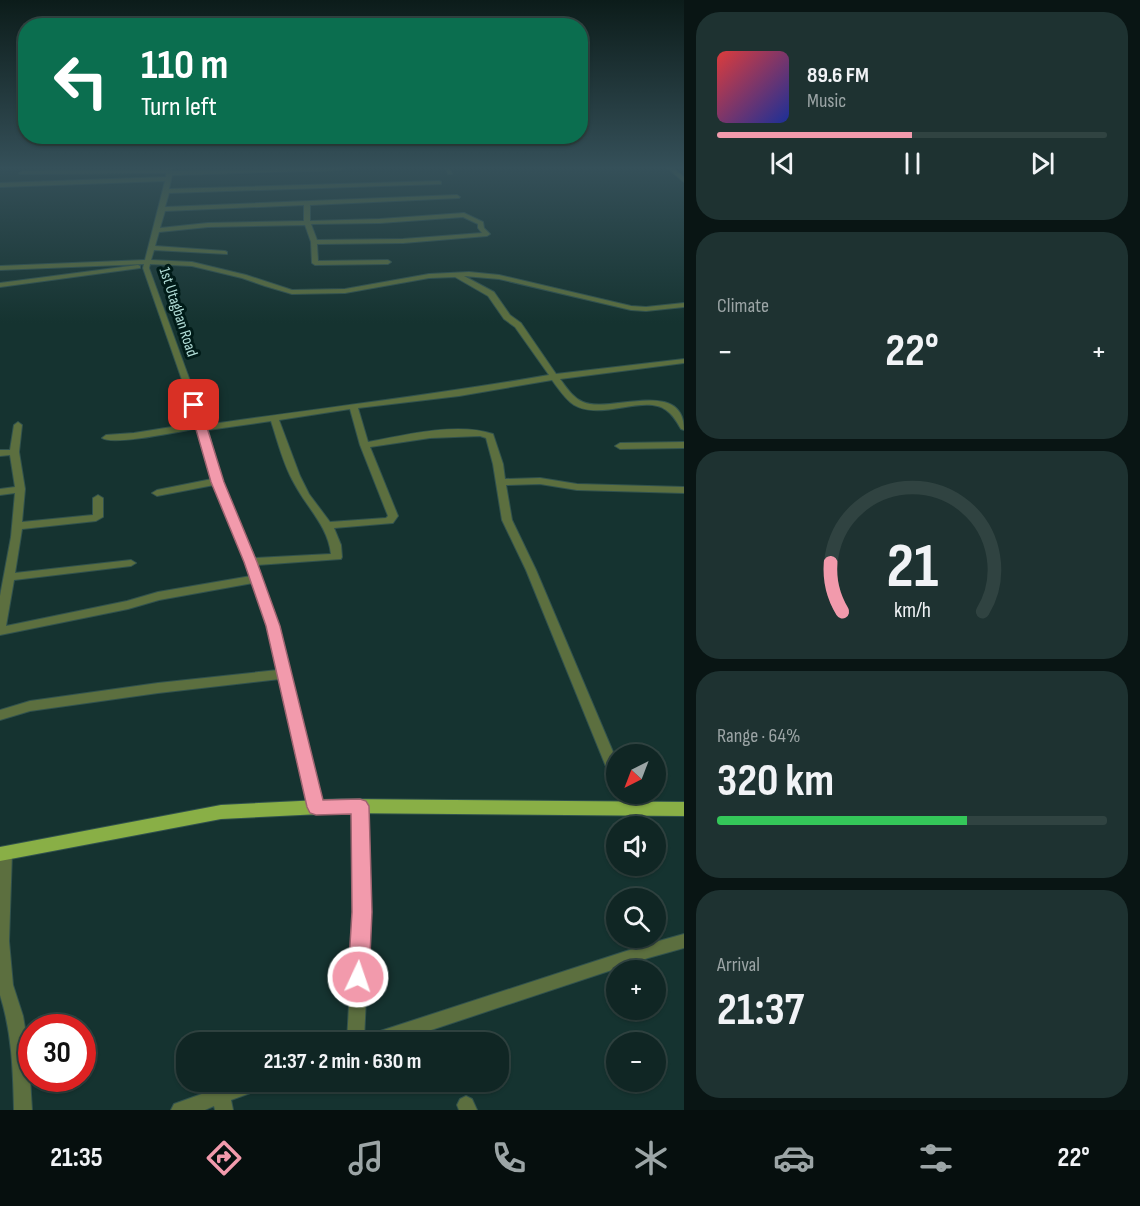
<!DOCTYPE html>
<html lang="en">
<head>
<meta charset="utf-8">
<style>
  :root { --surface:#102624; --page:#1e3231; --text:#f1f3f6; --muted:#9ca5a6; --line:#304341; --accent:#f29aac }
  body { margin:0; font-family:"Sofia Sans Condensed",sans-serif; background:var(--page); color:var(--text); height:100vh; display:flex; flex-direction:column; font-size:22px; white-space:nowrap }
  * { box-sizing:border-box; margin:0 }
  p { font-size:20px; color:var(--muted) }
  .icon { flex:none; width:33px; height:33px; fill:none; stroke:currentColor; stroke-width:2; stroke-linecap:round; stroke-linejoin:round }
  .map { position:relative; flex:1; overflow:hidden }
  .panel { display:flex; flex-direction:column; gap:12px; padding:12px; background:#091514; width:456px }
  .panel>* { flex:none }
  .top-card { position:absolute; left:18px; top:18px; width:570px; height:126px; border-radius:24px; box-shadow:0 2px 4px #0004,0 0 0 2px var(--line); background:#0b6e4f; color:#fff; overflow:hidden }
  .needle { width:39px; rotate:222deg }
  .fabs { position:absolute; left:606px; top:744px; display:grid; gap:12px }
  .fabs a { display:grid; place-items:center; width:60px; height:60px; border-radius:50%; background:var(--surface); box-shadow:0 2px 4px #0004,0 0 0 2px var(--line); font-size:30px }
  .speed { position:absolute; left:18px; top:1014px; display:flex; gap:12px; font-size:30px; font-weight:700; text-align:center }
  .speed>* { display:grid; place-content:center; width:78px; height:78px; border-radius:50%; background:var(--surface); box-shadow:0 2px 4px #0004,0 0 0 2px var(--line); line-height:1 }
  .speed .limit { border:9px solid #d22; background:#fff; color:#111 }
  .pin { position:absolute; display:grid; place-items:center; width:51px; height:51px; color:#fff; margin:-26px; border-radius:12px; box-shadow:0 3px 9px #0006 }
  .me { position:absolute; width:66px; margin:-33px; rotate:3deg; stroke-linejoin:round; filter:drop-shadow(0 0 4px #0008) }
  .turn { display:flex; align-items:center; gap:21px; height:126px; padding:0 24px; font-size:27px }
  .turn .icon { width:78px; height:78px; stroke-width:2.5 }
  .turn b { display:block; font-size:42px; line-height:51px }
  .big { font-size:45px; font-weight:700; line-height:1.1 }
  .panel .widget { flex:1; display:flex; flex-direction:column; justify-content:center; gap:9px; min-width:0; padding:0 21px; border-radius:24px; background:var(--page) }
  .panel .dial { align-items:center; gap:0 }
  .dial svg { height:156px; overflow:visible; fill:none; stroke:var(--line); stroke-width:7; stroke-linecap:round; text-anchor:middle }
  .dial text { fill:var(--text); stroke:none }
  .song { display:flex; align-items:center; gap:18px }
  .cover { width:72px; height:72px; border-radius:9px; background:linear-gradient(135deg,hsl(0 70% 55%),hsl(230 70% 35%)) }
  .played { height:6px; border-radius:3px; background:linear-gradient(90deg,var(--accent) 50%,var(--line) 50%) }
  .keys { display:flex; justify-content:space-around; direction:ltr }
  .heat { display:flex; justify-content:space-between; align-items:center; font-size:33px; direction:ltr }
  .charge { height:9px; border-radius:4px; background:linear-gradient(90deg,#34c759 64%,var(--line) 0) }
  .trip { position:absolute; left:176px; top:1032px; width:333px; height:60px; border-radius:24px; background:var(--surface); box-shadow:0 2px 4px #0004,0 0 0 2px var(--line); font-weight:700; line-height:60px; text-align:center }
  .tab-bar { display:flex; height:96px; justify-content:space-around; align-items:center; background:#060f0e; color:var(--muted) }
  .tab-bar .icon { width:42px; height:42px }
  .tab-bar .on { color:var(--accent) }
  .tab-bar b { font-size:27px; color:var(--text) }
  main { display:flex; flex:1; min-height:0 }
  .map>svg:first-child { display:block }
</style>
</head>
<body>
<main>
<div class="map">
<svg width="684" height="1110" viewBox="0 0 684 1110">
  <rect width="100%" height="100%" fill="#153330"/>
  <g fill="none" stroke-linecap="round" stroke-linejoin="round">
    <defs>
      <path id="minor" d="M168,168H172V171L344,168L341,170L172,175L169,189L439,181L441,182V184L169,193L165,207L457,195L460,197L459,198L310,205V221L380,219L464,213L483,222L484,228L490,234L487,236L403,243L317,244L318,261L388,260L391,262L388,264L315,265L312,263L311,242L305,225L208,227L159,232L155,246L225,251L227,252V254L154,250L151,260L192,262L246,275L292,290L345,289L429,274L469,272L499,275L631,306L646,307L684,303V307L646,311L631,310L499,279L464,276L494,292L510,315L521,323L556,374L684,359V363L560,379C566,387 573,398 583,402C609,414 684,377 684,430L681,429C677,422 673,415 666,410C645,394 601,421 574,405C565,399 558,388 552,380L459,396L358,408L368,442C406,435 457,422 493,434L503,464L505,479L540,478L577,484L684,487V493L577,490L540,484L506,485L512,520L536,570L616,759V779L611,778L609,774L526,570L502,520L493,464L486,438L480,436L430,438L370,447L398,516L393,523L334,528L341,545L342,557L341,559L257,565L279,625L323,807L321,811L316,813L311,811L309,807L280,679L158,693L30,711L0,720V710L30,701L158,683L278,670L267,625L253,583L159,600L128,609L0,635V596L11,537L15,493L0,495V489L15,487L10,455L0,456V450H10L14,425L18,422L22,425L19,452L25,489L22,522L93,515V498L98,495L103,498V517L96,521L22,529L15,573L131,560L136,563L131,566L14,580L6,626L127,601L158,592L251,576L214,485L157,496L152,493L157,490L212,479L199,428C181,431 113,446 102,438L106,435L134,433L197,423L143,268L144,264L0,270V266L145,260L165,181L0,187V183L166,177V173L20,174L19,173L22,171L167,169ZM304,205V221L208,223L160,228L165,211ZM463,217L478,224V228L482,233L403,239L317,240L311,224L380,223ZM150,264L192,266L242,278L265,286L292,294L345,293L429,278L455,277L488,296L504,319L515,327L549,375C435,395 321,408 206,425L149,268ZM350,409L360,445L388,516L386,518L330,522L309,494L300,476L279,420ZM271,421C278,442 283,464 294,483C307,508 328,526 331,554L255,558L222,481L208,430Z
        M445,168H449L452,174H448Z
        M667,168H673L684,177V182Z
        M138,265L140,266V268L0,287V283Z
        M684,442V448L620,449L615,446L620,443Z
        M618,794H632L637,807L635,811L630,813L625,811Z
        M360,800L365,802L367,806L370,912L364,1040L365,1036L371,1034L648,944L684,934V948L648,958L395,1042H347L354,912L353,806L355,802Z
        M5,847L10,849L12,853L9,941L13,985L23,1016L28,1046L32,1110H14C13,1070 12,1033 0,995V848Z
        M235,1082H267L264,1088L231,1100L233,1110H215L214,1106L205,1110H171L174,1104Z
        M466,1096L472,1099L477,1110H459L457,1105L460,1099Z"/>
      <path id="major" d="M341,799L684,802V816L341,813L221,819L0,861V847L221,805Z"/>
    </defs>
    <!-- minor casing -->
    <use href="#minor" stroke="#31524e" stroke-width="2"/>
    <!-- major casing -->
    <use href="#major" stroke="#31524e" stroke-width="2"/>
    <!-- minor -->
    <use href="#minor" fill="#5c6f3f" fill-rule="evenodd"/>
    <!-- major -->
    <use href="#major" fill="#89af46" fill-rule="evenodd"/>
  </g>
  <!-- sky -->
  <linearGradient id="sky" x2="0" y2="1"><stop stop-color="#0c1c1a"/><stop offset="0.52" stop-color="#355059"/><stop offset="1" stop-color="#355059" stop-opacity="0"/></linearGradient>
  <rect width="684" height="323" fill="url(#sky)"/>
  <!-- route -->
  <path fill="#f29aac" stroke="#9d6470" stroke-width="1.5" d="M194,401L200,405L224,482L257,562L280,626L323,800L360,799L366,801L369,806L372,912L369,977L366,985L358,988L351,985L348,977L352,912L351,814L316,815L310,813L307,807L266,626L244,562L211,482L189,405Z"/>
  <g text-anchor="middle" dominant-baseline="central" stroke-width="6" stroke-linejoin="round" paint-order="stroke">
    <!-- street labels -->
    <g font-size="16" fill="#b1ddd7" stroke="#001b18">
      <text transform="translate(178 312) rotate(72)">1st Utagban Road</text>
    </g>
  </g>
</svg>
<div class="fabs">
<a><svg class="needle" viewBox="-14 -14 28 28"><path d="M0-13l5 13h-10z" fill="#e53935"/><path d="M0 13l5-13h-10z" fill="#9ca5a6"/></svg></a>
<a><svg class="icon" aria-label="sound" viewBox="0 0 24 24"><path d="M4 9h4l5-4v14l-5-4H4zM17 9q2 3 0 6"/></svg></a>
<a><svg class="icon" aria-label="search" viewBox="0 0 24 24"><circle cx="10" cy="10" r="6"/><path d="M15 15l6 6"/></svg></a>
<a>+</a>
<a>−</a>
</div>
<div class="speed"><div class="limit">30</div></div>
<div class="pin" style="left:194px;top:405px;background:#d93025"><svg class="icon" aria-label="arrive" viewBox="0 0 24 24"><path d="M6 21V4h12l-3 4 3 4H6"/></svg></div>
<svg class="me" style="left:358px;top:977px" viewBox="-20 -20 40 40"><circle r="17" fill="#f29aac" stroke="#fff" stroke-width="3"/><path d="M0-11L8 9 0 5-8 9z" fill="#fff"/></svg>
<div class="trip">21:37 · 2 min · 630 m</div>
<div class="top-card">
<div class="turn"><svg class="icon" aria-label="left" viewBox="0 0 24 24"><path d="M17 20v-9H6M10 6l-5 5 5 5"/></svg><div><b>110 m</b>Turn left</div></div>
</div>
</div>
<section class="panel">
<div class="widget">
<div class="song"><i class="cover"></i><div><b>89.6 FM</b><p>Music</p></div></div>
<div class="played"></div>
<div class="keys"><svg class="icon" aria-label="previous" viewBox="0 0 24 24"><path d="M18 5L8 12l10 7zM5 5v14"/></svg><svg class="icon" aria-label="pause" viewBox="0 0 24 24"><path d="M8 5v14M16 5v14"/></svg><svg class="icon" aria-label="next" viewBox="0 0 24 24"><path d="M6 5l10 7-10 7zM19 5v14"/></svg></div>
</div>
<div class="widget"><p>Climate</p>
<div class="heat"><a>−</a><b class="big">22°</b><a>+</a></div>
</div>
<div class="widget dial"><svg viewBox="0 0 100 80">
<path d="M14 69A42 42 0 1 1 86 69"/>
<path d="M14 69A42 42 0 0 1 8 44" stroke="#f29aac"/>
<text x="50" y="56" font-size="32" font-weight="700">21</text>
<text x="50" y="72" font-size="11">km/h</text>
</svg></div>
<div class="widget"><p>Range · 64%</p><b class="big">320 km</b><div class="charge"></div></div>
<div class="widget"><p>Arrival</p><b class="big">21:37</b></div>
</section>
</main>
<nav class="tab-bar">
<b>21:35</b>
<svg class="icon on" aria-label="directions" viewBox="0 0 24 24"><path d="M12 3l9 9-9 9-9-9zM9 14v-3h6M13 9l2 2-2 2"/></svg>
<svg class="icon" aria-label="music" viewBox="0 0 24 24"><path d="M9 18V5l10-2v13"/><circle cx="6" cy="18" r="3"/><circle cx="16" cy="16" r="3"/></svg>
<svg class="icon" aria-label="phone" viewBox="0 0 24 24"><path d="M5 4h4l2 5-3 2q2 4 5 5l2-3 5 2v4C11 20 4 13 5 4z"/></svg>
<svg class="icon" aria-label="climate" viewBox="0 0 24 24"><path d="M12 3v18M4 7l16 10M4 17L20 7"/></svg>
<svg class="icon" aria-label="car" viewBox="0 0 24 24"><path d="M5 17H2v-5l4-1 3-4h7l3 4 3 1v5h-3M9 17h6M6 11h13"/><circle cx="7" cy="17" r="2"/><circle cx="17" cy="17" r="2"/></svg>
<svg class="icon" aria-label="filters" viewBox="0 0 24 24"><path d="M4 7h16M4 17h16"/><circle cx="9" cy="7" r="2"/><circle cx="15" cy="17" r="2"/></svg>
<b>22°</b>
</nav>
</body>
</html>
